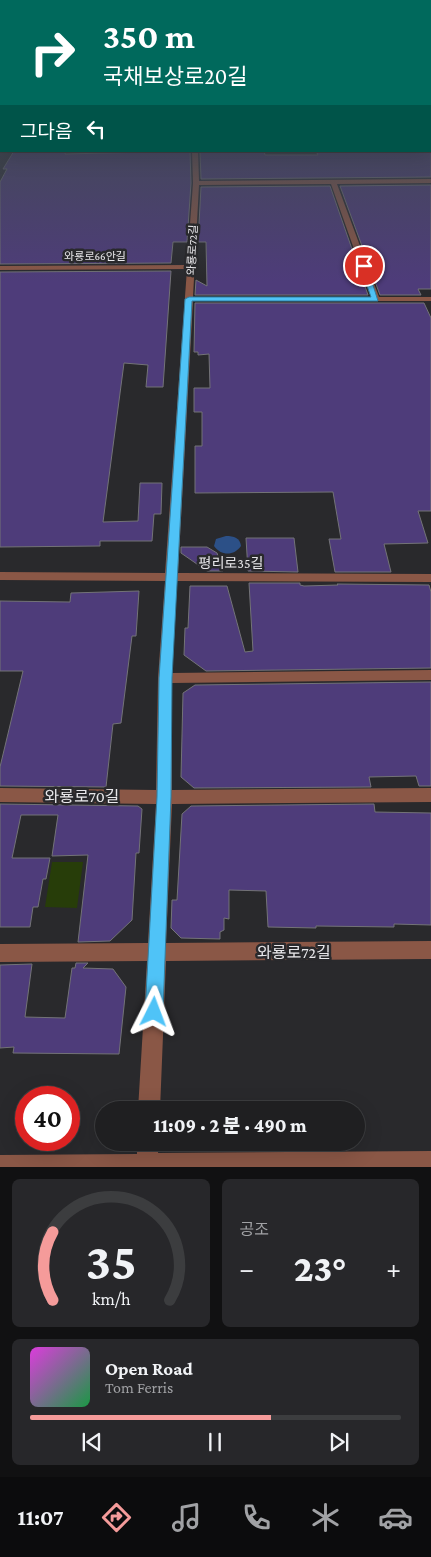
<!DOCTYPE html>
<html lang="ko">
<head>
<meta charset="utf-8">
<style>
  :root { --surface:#1f1f21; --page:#27272a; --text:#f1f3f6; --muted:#a1a2a5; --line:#3c3d3f; --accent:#f59b9a }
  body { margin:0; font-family:"Crimson Pro","Noto Sans KR",serif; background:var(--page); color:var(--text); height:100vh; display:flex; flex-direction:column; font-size:19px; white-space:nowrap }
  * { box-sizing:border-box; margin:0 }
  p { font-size:16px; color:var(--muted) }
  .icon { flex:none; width:28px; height:28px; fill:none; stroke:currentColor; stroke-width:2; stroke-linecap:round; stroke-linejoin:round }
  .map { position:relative; height:1167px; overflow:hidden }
  .panel { display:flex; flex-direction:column; gap:12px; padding:12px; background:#111112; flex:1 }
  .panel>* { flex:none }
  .hud { position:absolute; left:0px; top:0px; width:431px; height:152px; box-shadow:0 5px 20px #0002,0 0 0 1px var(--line); background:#00695c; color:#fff; overflow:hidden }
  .speed { position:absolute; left:15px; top:1086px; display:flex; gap:10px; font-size:25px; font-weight:700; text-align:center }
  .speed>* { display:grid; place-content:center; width:65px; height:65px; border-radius:50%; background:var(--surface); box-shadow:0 5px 20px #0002,0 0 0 1px var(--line); line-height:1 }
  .speed .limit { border:8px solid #d22; background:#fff; color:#111 }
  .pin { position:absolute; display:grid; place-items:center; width:42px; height:42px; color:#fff; margin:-21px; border:2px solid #fff; border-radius:50%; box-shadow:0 1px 5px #0007 }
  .me { position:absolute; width:55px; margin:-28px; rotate:3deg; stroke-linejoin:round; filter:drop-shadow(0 0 4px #0008) }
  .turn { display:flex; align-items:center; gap:18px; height:105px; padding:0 20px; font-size:22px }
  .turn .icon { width:65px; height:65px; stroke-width:2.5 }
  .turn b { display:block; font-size:35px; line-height:42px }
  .then { display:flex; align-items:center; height:48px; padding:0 20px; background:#0003; gap:10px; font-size:19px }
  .big { font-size:38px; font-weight:800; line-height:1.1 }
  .panel .card { flex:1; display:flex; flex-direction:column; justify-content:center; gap:8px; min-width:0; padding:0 18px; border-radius:8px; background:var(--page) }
  .panel .dial { align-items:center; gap:0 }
  .dial svg { height:130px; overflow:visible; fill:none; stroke:var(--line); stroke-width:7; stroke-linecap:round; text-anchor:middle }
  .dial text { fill:var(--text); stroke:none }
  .song { display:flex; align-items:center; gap:15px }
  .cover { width:60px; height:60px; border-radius:8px; background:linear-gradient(135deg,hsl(300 70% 55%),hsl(140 70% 35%)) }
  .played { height:5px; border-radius:2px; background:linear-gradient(90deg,var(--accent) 65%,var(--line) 65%) }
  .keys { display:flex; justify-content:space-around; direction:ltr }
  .heat { display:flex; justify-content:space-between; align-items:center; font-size:28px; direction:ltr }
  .panel .tiles { flex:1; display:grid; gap:12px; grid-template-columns:1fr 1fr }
  .card:last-child { grid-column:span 2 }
  .trip { position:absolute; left:95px; top:1101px; width:270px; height:50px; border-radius:25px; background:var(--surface); box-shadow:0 5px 20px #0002,0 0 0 1px var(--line); font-weight:800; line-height:50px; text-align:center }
  .dock { display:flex; height:80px; justify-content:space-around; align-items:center; background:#0c0c0d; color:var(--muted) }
  .dock .icon { width:35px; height:35px }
  .dock .on { color:var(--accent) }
  .dock b { font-size:22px; color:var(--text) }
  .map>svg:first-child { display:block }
</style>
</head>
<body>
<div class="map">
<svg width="431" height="1167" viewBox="0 0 431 1167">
  <rect width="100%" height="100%" fill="#29292c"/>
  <!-- green -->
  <path fill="#273d09" d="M52,862H83L77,908L45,907Z"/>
  <!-- water -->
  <path fill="#2c5087" d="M226,536C234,536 240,538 241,546C234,556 221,556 214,546L216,539Z"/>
  <!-- building -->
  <path fill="#4e3c7a" stroke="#737377" d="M14,151H66L65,154L190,151L191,183L187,242H173L171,263L0,264V182L7,169H3Z
    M200,151H264L265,155H318L316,151H431V177L201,179Z
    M431,185V289H418L421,295H380L340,186Z
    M330,186L368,295H195L196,280L207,286L206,242H198L201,187Z
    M171,271L163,387H146L148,365L124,363L103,522L138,521L140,483H162L161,514H154L152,541H100V546L0,547V272Z
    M195,303H424L431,318V511H418L428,543L384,544L391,572H335L329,539H341L333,492L195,493V446H202V412H194V388H210L209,354L198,355V352H194Z
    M246,538H294L298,572L248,571Z
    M181,547H207L217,553L223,571H207L181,553Z
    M249,583H300V585L304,586L338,585L337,584L429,585L431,592V668L206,671L184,655L185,628H188L190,586H227L245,652L253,651Z
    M139,591L136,636H132L121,723L113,724L106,787L0,786V767L23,671H0V601L70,602L71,593Z
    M431,682V786H419L416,776L369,777L371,787L194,788L181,777L183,693L195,685Z
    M0,804L138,806L142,809L139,853H136L132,920L110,941L78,942L88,855L52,856L58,815H21L12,858H50L46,879H43L38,907H33L30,927H0Z
    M374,804L375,812L431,813V925L394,924V927L316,926V928L268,927L266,891L229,890V919L224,918V930L220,932V939L181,938L171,928L172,900H177L182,814L191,806Z
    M76,963H88L83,968L113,969L126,987L119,1054L13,1053L14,1047L0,1048V965L32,964L25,1017L65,1018L72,968H75Z"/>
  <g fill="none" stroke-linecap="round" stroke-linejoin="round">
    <!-- minor -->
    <path fill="#8a5746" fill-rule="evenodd" d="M192,151H198L199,181L431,179V183L337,184L379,297H431V301H193L178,573L431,574V582L177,581L172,673L431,670V680L172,683V790L431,788V802L172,804L166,943L431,941V959L166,961L160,1110H138L147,961L0,962V944L148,943L156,804L0,802V788L156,790L158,678L165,581L0,580V572L165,573L187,269L0,270V266L187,265L193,183ZM331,184L371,297H193L199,185Z
      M137,1142H159L158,1153L431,1151V1167H0V1155L137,1154Z"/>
    <!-- major -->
    <path fill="#e9825d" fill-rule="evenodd" d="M0,130L1,131V133L0,134Z
      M430,135H431V139H430Z"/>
  </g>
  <!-- sky -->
  <linearGradient id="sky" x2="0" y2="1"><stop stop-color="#171718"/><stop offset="0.42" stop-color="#434956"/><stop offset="1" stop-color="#434956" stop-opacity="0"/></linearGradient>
  <rect width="431" height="282" fill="url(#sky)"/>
  <!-- route -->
  <path fill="#4fc3f7" stroke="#337fa1" d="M364,264L367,266L378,301H192L172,678L171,797L163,1012L160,1018L154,1021L148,1018L145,1012L157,797L159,678L185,299L189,297H371L360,266Z"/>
  <g text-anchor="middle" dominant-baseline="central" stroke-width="5" stroke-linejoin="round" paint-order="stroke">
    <!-- far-street labels -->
    <g font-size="11" fill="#e8e7ea" stroke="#29292c">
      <text transform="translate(192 250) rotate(-87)">와룡로72길</text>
      <text x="95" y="256">와룡로66안길</text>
    </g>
    <!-- street labels -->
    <g font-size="14" fill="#e8e7ea" stroke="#29292c">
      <text x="231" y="563">평리로35길</text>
    </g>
    <!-- near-street labels -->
    <g font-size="16" fill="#e8e7ea" stroke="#29292c">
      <text x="82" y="796">와룡로70길</text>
      <text x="294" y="952">와룡로72길</text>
    </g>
  </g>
</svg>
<div class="speed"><div class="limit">40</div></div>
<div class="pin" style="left:364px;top:266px;background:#d93025"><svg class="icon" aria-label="arrive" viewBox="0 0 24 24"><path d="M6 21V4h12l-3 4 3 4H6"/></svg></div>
<svg class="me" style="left:154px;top:1012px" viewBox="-20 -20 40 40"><path d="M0-17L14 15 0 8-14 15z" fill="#4fc3f7" stroke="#fff" stroke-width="4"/></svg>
<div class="trip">11:09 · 2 분 · 490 m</div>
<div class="hud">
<div class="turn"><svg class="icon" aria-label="right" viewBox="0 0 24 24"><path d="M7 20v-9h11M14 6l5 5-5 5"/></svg><div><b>350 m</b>국채보상로20길</div></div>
<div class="then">그다음<svg class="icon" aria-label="left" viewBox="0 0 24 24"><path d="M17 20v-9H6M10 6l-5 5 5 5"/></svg></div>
</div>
</div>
<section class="panel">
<div class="tiles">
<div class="card dial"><svg viewBox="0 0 100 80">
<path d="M14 69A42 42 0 1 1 86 69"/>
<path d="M14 69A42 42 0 0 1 14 27" stroke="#f59b9a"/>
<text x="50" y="56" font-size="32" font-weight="700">35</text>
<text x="50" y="72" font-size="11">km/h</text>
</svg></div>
<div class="card"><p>공조</p>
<div class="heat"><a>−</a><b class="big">23°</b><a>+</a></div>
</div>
<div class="card">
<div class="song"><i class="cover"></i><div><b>Open Road</b><p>Tom Ferris</p></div></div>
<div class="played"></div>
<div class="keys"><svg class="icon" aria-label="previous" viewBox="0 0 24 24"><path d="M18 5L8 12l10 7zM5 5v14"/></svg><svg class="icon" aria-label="pause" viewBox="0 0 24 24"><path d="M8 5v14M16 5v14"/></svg><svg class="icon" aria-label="next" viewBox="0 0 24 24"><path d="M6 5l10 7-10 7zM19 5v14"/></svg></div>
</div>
</div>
</section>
<nav class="dock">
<b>11:07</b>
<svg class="icon on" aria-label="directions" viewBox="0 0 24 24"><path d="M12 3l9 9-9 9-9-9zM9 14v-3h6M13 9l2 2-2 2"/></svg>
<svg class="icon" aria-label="music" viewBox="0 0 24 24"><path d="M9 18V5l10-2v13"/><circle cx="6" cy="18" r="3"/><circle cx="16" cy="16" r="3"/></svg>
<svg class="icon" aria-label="phone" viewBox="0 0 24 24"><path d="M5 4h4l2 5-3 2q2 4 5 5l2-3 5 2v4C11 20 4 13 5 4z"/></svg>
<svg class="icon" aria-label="climate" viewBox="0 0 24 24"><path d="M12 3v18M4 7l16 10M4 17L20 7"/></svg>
<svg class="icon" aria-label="car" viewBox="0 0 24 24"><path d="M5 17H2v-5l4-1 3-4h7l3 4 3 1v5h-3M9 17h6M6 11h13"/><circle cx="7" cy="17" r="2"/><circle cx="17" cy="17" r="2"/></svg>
</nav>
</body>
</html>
